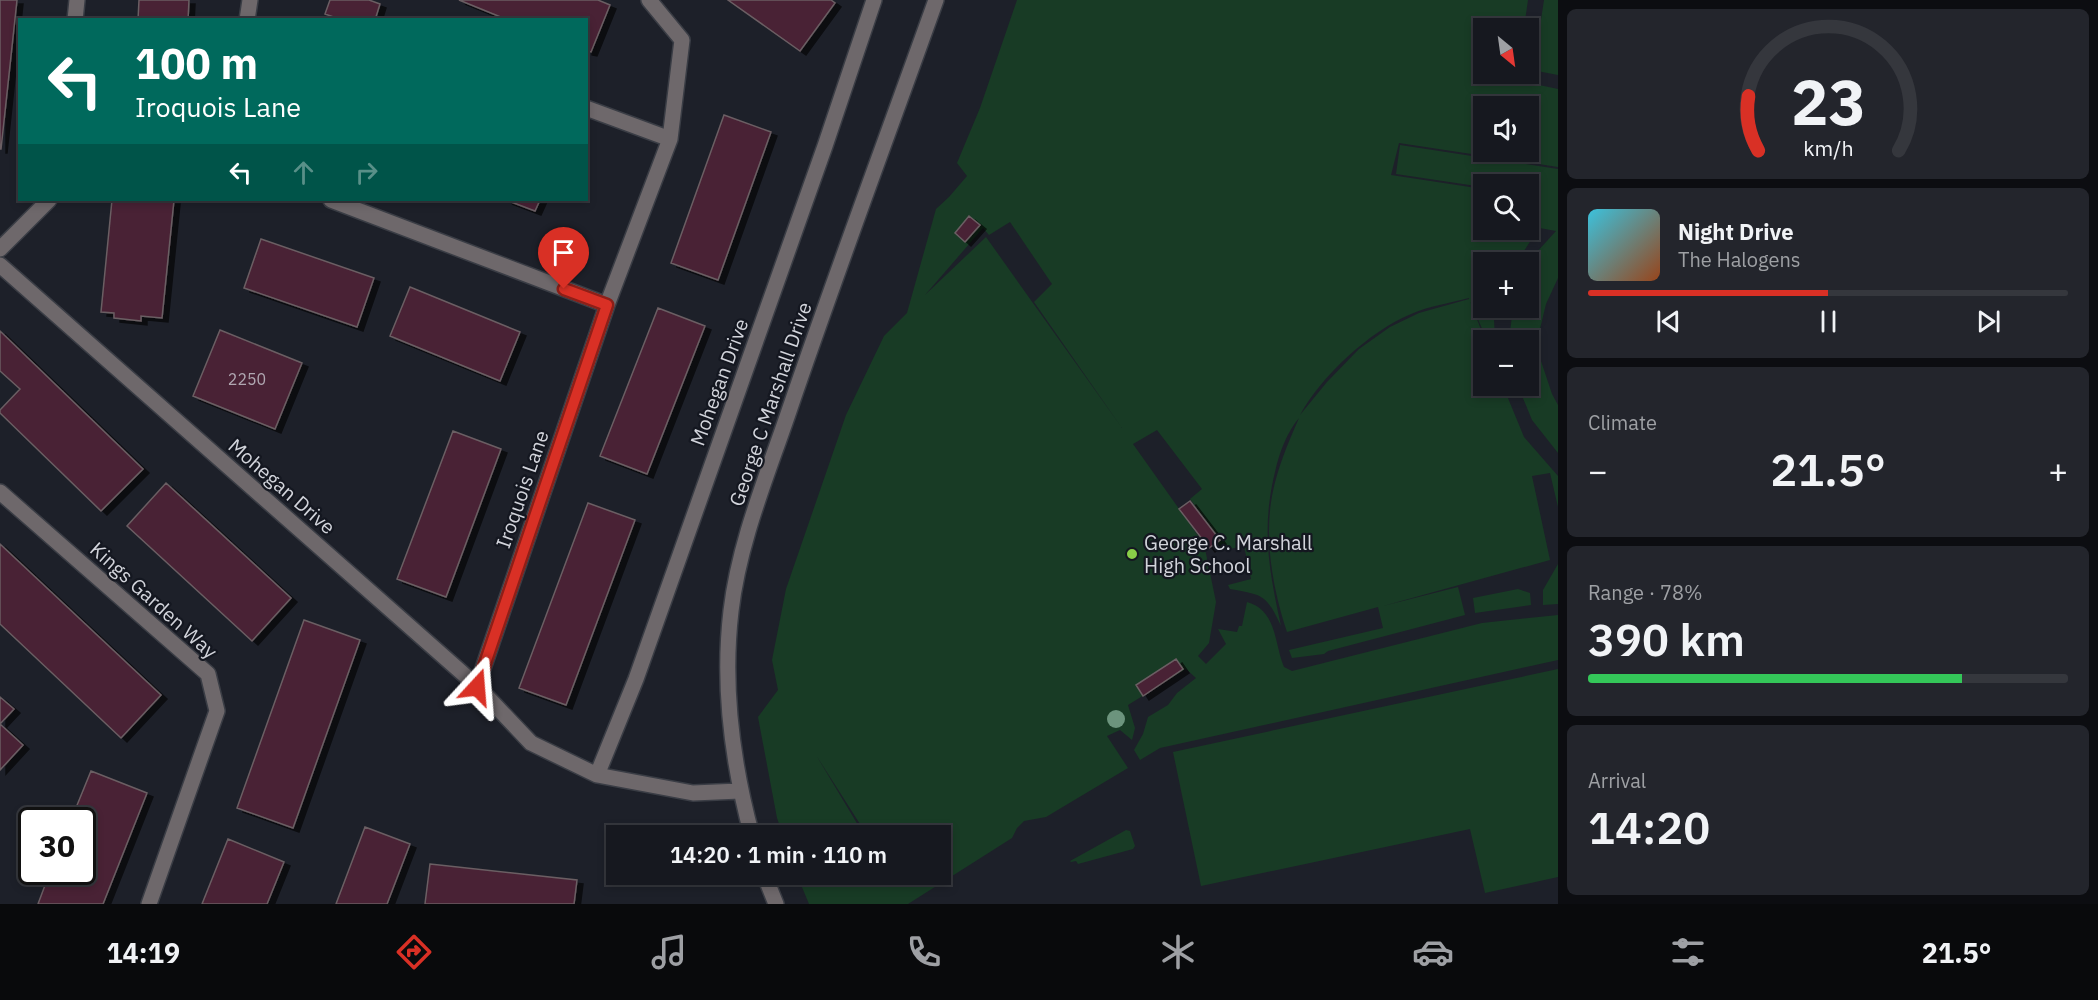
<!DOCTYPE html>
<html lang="en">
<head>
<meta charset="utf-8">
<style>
  :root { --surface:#16181f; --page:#23252c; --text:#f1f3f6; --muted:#9ea0a4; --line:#35373d; --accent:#d93025 }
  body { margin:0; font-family:"IBM Plex Sans",sans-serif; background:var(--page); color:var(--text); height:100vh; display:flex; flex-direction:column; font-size:22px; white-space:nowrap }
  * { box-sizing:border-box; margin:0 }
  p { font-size:20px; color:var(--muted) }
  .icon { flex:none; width:33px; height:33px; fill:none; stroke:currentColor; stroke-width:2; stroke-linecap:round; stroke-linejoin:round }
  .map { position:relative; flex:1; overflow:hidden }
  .drawer { display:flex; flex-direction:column; gap:9px; padding:9px; background:#0c0d11; width:540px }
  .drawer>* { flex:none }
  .guide { position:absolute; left:18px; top:18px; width:570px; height:183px; border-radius:0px; box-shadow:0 3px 9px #0003,0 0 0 2px var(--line); background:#00695c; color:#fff; overflow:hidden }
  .needle { width:39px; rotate:151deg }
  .controls { position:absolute; left:1473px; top:18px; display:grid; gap:12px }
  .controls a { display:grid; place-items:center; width:66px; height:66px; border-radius:0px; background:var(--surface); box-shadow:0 3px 9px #0003,0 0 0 2px var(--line); font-size:30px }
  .speed { position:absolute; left:18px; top:807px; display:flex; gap:12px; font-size:30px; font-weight:700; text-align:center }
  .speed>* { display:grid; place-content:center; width:78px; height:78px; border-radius:50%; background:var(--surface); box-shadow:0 3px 9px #0003,0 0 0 2px var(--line); line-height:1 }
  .speed .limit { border:3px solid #111; border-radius:9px; background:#fff; color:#111 }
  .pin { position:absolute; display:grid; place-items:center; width:51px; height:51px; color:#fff; margin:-62px -26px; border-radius:50% 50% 50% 0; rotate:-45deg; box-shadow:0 0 6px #0007 }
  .pin .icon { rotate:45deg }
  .me { position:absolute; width:66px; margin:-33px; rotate:19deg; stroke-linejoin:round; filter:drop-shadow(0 0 4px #0008) }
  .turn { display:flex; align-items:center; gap:21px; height:126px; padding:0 18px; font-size:27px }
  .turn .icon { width:78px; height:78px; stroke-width:2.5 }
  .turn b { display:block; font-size:42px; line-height:51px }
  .lanes { display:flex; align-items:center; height:57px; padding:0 18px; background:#0003; justify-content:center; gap:30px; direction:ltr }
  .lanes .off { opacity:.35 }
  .big { font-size:45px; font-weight:600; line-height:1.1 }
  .drawer .card { flex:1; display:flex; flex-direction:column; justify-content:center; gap:9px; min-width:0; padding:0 21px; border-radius:9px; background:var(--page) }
  .drawer .dial { align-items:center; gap:0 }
  .dial svg { height:156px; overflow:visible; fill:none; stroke:var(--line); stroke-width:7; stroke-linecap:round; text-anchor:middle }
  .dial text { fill:var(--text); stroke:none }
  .song { display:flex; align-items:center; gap:18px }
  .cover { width:72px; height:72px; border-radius:9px; background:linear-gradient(135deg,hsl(190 70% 55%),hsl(20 70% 35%)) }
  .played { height:6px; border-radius:3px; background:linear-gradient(90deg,var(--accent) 50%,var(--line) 50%) }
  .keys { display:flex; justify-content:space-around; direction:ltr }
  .heat { display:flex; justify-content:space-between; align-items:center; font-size:33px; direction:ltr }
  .charge { height:9px; border-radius:4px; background:linear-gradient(90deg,#34c759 78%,var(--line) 0) }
  .trip { position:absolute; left:606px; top:825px; width:345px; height:60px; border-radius:0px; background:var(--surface); box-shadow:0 3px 9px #0003,0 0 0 2px var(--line); font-weight:600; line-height:60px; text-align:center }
  .tabs { display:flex; height:96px; justify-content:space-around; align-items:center; background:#090a0c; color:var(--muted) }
  .tabs .icon { width:42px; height:42px }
  .tabs .selected { color:var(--accent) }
  .tabs b { font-size:27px; color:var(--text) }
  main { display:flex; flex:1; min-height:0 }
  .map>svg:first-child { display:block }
</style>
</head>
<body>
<main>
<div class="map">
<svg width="1558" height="904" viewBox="0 0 1558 904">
  <defs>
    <filter id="shadow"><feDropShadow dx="6" dy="4" stdDeviation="0" flood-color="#0009"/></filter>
  </defs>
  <rect width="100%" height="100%" fill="#1d2029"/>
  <!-- green -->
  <path fill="#183b25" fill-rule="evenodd" d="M1017,0H1528L1524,28H1484V74H1517L1525,82L1558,89V167L1399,143L1391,175L1483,189L1484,230L1538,229L1517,262H1484V308H1498L1494,319L1495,340H1487L1470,301L1485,340H1484V386H1503L1524,437L1558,476V507L1550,473L1532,476L1550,560L1383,606L1458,587L1465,615L1328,651L1324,654L1292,658L1289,650L1383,628L1378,607L1287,632C1273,590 1264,540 1272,496C1277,469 1288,443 1299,418C1287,432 1279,453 1275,472C1261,529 1269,570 1281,626C1266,594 1263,595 1230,589L1228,585L1251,579L1244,546L1225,550L1216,542L1220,539L1190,499L1202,489L1157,430L1133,444L1204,544L1216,602L1209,643L1198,656L1206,664L1226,644L1218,629L1237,632L1239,626H1242L1247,602C1277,610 1274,643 1284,667L1292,671L1482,623L1558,615V660L1160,748L1140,760L1134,750L1143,734L1148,717L1168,705L1177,693L1196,678L1186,669L1128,705L1135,728L1132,740L1120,730L1107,736L1128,768L1046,817L1024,821L1017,828L1012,838L908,904H809L797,875L940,874V836L867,835L816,755L864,835H783L777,818L758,717L778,690L772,660L786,589L846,415L884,336L907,313L936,209L949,197L967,176L957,163L980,108ZM1484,106H1528V152H1484ZM1010,222L1052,284L1034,302L1122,428L986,237L925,295L983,228L989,235ZM1469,298V299L1419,313L1390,327L1359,349L1327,382L1300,415C1321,376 1370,331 1411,314C1429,306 1450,303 1469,298Z
    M1544,0H1558V75L1537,71L1535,59Z
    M1400,145L1558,169V278L1546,304L1539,333L1541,361L1552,394L1558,405V453L1532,420L1518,386H1528V340H1509L1513,308H1528L1529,267L1536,253L1556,231L1529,226L1528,184H1484L1483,187L1396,174Z
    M1558,564V604L1543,605V590Z
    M1518,589L1530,593L1531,605L1475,613L1473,598Z
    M1558,669V877L1485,893L1470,829L1201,886L1173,752Z
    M1126,830L1130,831L1135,846L1133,849L1078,864L1076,861L1071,862L1070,861Z"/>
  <!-- building -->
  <path fill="#492134" stroke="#6b5e63" stroke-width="1.5" filter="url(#shadow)" d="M0,0H17L1,149H0Z
    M139,0H189L188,20H138Z
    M330,0H369L380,4L375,20H342L325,14Z
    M459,0H598L610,5L591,52L586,51V20H508Z
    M728,0H831L835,3L800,51Z
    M724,115L771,132L718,280L671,263Z
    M112,200H174L162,318L141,316V321L114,318V313L101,312Z
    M506,200H540L535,211Z
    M969,216L980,225L965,242L955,233Z
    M261,239L374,278L357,327L244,288Z
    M410,287L520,332L500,381L390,336Z
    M658,308L705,326L647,474L600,456Z
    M220,330L302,363L275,429L193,396Z
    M0,331L143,469L101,511L0,413V410L20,389L0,371Z
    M453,431L501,449L446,597L397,579Z
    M166,483L291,598L252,641L127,526Z
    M1190,501L1220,540L1209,548L1179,509Z
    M588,503L635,520L566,705L519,688Z
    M0,544L161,695L121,738L0,624Z
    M304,620L360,640L293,828L237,808Z
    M1176,659L1183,669L1143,696L1136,685Z
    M0,697L14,709L0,724L23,745L0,770Z
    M91,771L147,793L103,904H38L50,872H82V820H71Z
    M365,827L410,844L387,904H336Z
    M228,839L284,862L267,904H202Z
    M430,864L577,880L574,904H425Z"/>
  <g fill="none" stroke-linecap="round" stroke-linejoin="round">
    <defs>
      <path id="minor" d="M75,20L77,0
        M247,20L250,0
        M586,108L670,139
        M331,200L607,305
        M0,249L49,200
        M0,265L477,686L531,743L597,775
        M0,492L208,674L217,711L149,904
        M477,686L607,305L670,139L682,40L649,0
        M740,791L693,793L597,775L636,679L825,146L874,0
        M752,836C732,762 722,687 731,611C739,542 767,476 789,411C836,273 887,137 936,0
        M764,874L776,904"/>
    </defs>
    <!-- minor casing -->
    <use href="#minor" stroke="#3a3d45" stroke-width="18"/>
    <!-- minor -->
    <use href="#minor" stroke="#6e686b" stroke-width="15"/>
  </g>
  <!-- trees -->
  <circle fill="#6c947d" cx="1116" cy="719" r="9"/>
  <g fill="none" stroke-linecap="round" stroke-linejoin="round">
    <defs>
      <path id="route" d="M477,687L607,305L564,289"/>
    </defs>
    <!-- route casing -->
    <use href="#route" stroke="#8d1f18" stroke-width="15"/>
    <!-- route -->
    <use href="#route" stroke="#d93025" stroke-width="10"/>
  </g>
  <!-- markers -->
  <circle fill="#89ce48" stroke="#141720" stroke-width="2" cx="1132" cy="554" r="6"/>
  <g text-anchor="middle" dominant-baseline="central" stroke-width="4.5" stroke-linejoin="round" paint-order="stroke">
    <!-- number labels -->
    <g font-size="16" fill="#b0a7b1">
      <text x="247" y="379">2250</text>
    </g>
    <!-- street labels -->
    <g font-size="20" fill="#d2d4db" stroke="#141720">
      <text transform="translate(719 382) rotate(-70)">Mohegan Drive</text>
      <text transform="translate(770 404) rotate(-71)">George C Marshall Drive</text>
      <text transform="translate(282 486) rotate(41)">Mohegan Drive</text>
      <text transform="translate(522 489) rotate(-71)">Iroquois Lane</text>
      <text transform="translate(154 600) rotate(42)">Kings Garden Way</text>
    </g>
    <!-- poi labels -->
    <g font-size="20" fill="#d2d4db" stroke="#141720" text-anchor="start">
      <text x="1144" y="542">George C. Marshall<tspan x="1144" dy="23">High School</tspan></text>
    </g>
  </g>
</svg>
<div class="controls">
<a><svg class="needle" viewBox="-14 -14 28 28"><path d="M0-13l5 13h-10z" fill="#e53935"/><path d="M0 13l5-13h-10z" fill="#9ea0a4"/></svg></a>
<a><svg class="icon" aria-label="sound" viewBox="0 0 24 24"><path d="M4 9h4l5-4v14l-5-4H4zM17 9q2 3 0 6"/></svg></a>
<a><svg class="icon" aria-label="search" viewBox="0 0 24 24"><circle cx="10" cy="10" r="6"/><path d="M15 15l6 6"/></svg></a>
<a>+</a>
<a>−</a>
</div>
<div class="speed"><div class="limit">30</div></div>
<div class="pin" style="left:564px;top:289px;background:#d93025"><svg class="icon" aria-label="arrive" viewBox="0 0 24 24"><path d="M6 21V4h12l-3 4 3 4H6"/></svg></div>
<svg class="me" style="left:477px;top:687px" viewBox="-20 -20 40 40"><path d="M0-17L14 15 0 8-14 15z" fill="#d93025" stroke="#fff" stroke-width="4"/></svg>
<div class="trip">14:20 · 1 min · 110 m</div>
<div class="guide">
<div class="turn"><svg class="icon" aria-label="left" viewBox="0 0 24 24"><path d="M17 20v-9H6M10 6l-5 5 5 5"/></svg><div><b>100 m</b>Iroquois Lane</div></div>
<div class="lanes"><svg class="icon" aria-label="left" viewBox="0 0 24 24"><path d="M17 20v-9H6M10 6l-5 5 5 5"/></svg><svg class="icon off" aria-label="ahead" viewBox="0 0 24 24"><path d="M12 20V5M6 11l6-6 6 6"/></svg><svg class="icon off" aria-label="right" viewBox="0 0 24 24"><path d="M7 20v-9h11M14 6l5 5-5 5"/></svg></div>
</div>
</div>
<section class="drawer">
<div class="card dial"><svg viewBox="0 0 100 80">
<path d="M14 69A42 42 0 1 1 86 69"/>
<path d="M14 69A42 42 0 0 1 9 41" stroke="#d93025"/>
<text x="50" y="56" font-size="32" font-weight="700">23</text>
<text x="50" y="72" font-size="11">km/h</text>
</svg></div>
<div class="card">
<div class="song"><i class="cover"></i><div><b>Night Drive</b><p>The Halogens</p></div></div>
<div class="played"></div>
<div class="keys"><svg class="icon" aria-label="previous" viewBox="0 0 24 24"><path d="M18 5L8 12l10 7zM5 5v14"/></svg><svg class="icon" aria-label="pause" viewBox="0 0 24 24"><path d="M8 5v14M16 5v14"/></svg><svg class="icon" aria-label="next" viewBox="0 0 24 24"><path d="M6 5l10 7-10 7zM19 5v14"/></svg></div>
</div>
<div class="card"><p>Climate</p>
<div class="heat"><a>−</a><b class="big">21.5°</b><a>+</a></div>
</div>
<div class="card"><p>Range · 78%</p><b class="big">390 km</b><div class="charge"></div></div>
<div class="card"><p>Arrival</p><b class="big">14:20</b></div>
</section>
</main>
<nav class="tabs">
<b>14:19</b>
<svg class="icon selected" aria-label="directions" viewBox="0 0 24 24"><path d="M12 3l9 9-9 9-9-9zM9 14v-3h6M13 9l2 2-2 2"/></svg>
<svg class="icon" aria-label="music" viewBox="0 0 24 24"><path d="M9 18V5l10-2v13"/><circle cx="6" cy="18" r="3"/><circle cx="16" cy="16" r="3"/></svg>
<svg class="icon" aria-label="phone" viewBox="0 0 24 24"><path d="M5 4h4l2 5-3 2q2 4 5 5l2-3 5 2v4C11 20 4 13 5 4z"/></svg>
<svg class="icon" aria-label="climate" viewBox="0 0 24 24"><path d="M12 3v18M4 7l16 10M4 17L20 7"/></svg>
<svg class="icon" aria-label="car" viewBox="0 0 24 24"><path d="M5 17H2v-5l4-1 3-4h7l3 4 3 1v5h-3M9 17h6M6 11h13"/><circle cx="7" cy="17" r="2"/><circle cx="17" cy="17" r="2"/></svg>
<svg class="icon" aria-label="filters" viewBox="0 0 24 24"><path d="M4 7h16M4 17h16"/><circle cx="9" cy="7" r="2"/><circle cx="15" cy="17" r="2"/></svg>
<b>21.5°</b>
</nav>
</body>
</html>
